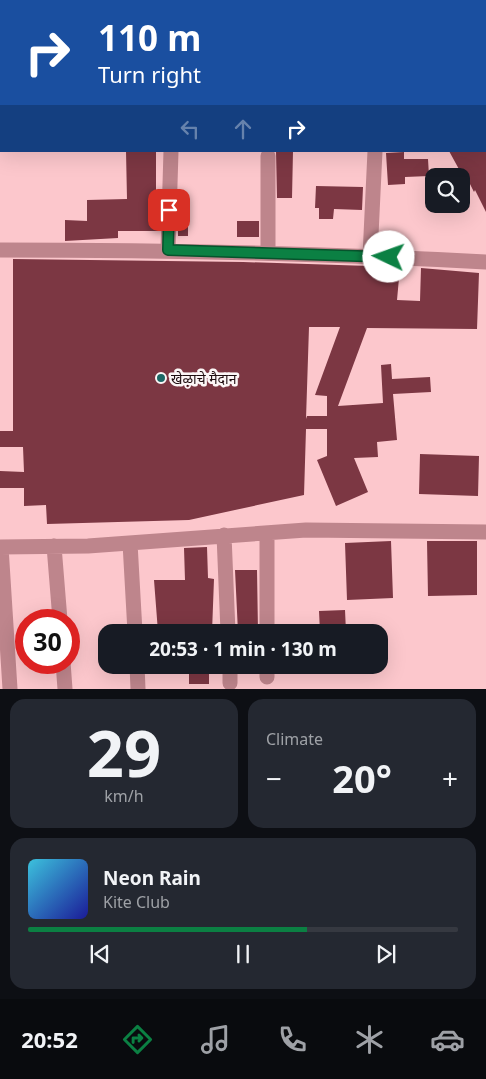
<!DOCTYPE html>
<html lang="en">
<head>
<meta charset="utf-8">
<style>
  :root { --surface:#171b24; --page:#242831; --text:#f1f3f6; --muted:#9ea1a6; --line:#363941; --accent:#0b8043 }
  body { margin:0; font-family:"Noto Sans","Noto Sans Devanagari",sans-serif; background:var(--page); color:var(--text); height:100vh; display:flex; flex-direction:column; font-size:19px; white-space:nowrap }
  * { box-sizing:border-box; margin:0 }
  p { font-size:16px; color:var(--muted) }
  .icon { flex:none; width:28px; height:28px; fill:none; stroke:currentColor; stroke-width:2; stroke-linecap:round; stroke-linejoin:round }
  .map { position:relative; height:689px; overflow:hidden }
  .sheet { display:flex; flex-direction:column; gap:10px; padding:10px; background:#0d0f14; flex:1 }
  .sheet>* { flex:none }
  .top-card { position:absolute; left:0px; top:0px; width:486px; height:152px; box-shadow:0 5px 20px #0002; background:#1a4fa0; color:#fff; overflow:hidden }
  .fabs { position:absolute; left:425px; top:168px; display:grid; gap:10px }
  .fabs a { display:grid; place-items:center; width:45px; height:45px; border-radius:10px; background:var(--surface); box-shadow:0 5px 20px #0002; font-size:25px }
  .speed { position:absolute; left:15px; top:609px; display:flex; gap:10px; font-size:25px; font-weight:700; text-align:center }
  .speed>* { display:grid; place-content:center; width:65px; height:65px; border-radius:50%; background:var(--surface); box-shadow:0 5px 20px #0002; line-height:1 }
  .speed .limit { border:8px solid #d22; background:#fff; color:#111 }
  .pin { position:absolute; display:grid; place-items:center; width:42px; height:42px; color:#fff; margin:-21px; border-radius:10px; box-shadow:0 2px 8px #0006 }
  .me { position:absolute; width:55px; margin:-28px; rotate:273deg; stroke-linejoin:round; filter:drop-shadow(0 0 4px #0008) }
  .turn { display:flex; align-items:center; gap:18px; height:105px; padding:0 15px; font-size:22px }
  .turn .icon { width:65px; height:65px; stroke-width:2.5 }
  .turn b { display:block; font-size:35px; line-height:42px }
  .lanes { display:flex; align-items:center; height:48px; padding:0 15px; background:#0003; justify-content:center; gap:25px; direction:ltr }
  .lanes .off { opacity:.35 }
  .big { font-size:38px; font-weight:700; line-height:1.1 }
  .sheet .widget { flex:1; display:flex; flex-direction:column; justify-content:center; gap:8px; min-width:0; padding:0 18px; border-radius:15px; background:var(--page) }
  .sheet .dial { align-items:center; gap:0 }
  .dial b { font-size:65px; line-height:1 }
  .song { display:flex; align-items:center; gap:15px }
  .cover { width:60px; height:60px; border-radius:8px; background:linear-gradient(135deg,hsl(190 70% 55%),hsl(240 70% 35%)) }
  .played { height:5px; border-radius:2px; background:linear-gradient(90deg,var(--accent) 65%,var(--line) 65%) }
  .keys { display:flex; justify-content:space-around; direction:ltr }
  .heat { display:flex; justify-content:space-between; align-items:center; font-size:28px; direction:ltr }
  .sheet .tiles { flex:1; display:grid; gap:10px; grid-template-columns:1fr 1fr }
  .widget:last-child { grid-column:span 2 }
  .trip { position:absolute; left:98px; top:624px; width:290px; height:50px; border-radius:15px; background:var(--surface); box-shadow:0 5px 20px #0002; font-weight:700; line-height:50px; text-align:center }
  .tabs { display:flex; height:80px; justify-content:space-around; align-items:center; background:#090b0e; color:var(--muted) }
  .tabs .icon { width:35px; height:35px }
  .tabs .selected { color:var(--accent) }
  .tabs b { font-size:22px; color:var(--text) }
  .map>svg:first-child { display:block }
</style>
</head>
<body>
<div class="map">
<svg width="486" height="689" viewBox="0 0 486 689">
  <rect width="100%" height="100%" fill="#fcc7cc"/>
  <!-- building -->
  <path fill="#7c3743" fill-rule="evenodd" d="M126,151H156V220H160L159,231H118V238L65,241V220L87,221V200L127,199Z
    M276,151H293L292,198H277Z
    M449,151H486V212L475,190L474,192L469,182H466Z
    M404,152V159H428L429,176L405,177V184L388,185L386,153Z
    M316,186L363,187L362,210L334,209L333,219H319V208H315Z
    M178,220H188V236H178Z
    M237,221H259V237H237Z
    M13,259L243,262L400,267L397,300L420,301L421,268L479,273L477,329L367,328L338,406L383,403L381,365L391,364L392,379L430,377L431,392L393,394L397,440L377,442L378,457L354,458L368,492L336,506L317,460L327,456V429H306L304,495L189,520L47,524L46,505L24,506V488H0V471L24,472L23,447H0V431H13ZM309,327H340L315,395L327,396V416H307L306,419Z
    M420,454L479,456L478,496L419,494Z
    M391,541L393,598L347,600L345,543Z
    M427,541H477V595L428,596Z
    M207,547L208,578L214,579L212,632H158L154,580H185L184,548Z
    M235,570H257L258,632H238Z
    M345,610L346,632H320L319,611Z
    M189,665H209V684H189Z"/>
  <g fill="none" stroke-linecap="round" stroke-linejoin="round">
    <!-- street -->
    <path stroke="#be858c" stroke-width="15" d="M100,0L106,1
      M375,0V1
      M268,156V253
      M0,250C162,250 324,253 486,262
      M168,250L171,151
      M370,256L375,151
      M267,533V632
      M224,535L228,632
      M130,543L135,632
      M54,546L60,620
      M0,547L88,546L306,530L486,532
      M1,547L10,689
      M63,662L65,689
      M137,665L138,689
      M230,665V683
      M267,665V677"/>
  </g>
  <g fill="none" stroke-linecap="round" stroke-linejoin="round">
    <defs>
      <path id="route" d="M169,210L168,250L389,257"/>
    </defs>
    <!-- route casing -->
    <use href="#route" stroke="#07532c" stroke-width="12"/>
    <!-- route -->
    <use href="#route" stroke="#0b8043" stroke-width="9"/>
  </g>
  <!-- markers -->
  <circle fill="#1c6866" stroke="#fcf6f6" stroke-width="2" cx="161" cy="378" r="5"/>
  <g text-anchor="middle" dominant-baseline="central" stroke-width="5" stroke-linejoin="round" paint-order="stroke">
    <!-- poi labels -->
    <g font-size="14" fill="#1f0d10" stroke="#fcf6f6" text-anchor="start">
      <text x="171" y="378">खेऴाचे मैदान</text>
    </g>
  </g>
</svg>
<div class="fabs">
<a><svg class="icon" aria-label="search" viewBox="0 0 24 24"><circle cx="10" cy="10" r="6"/><path d="M15 15l6 6"/></svg></a>
</div>
<div class="speed"><div class="limit">30</div></div>
<div class="pin" style="left:169px;top:210px;background:#d93025"><svg class="icon" aria-label="arrive" viewBox="0 0 24 24"><path d="M6 21V4h12l-3 4 3 4H6"/></svg></div>
<svg class="me" style="left:389px;top:257px" viewBox="-20 -20 40 40"><circle r="19" fill="#fff"/><path d="M0-13L10 11 0 6-10 11z" fill="#0b8043"/></svg>
<div class="trip">20:53 · 1 min · 130 m</div>
<div class="top-card">
<div class="turn"><svg class="icon" aria-label="right" viewBox="0 0 24 24"><path d="M7 20v-9h11M14 6l5 5-5 5"/></svg><div><b>110 m</b>Turn right</div></div>
<div class="lanes"><svg class="icon off" aria-label="left" viewBox="0 0 24 24"><path d="M17 20v-9H6M10 6l-5 5 5 5"/></svg><svg class="icon off" aria-label="ahead" viewBox="0 0 24 24"><path d="M12 20V5M6 11l6-6 6 6"/></svg><svg class="icon" aria-label="right" viewBox="0 0 24 24"><path d="M7 20v-9h11M14 6l5 5-5 5"/></svg></div>
</div>
</div>
<section class="sheet">
<div class="tiles">
<div class="widget dial"><b>29</b><p>km/h</p></div>
<div class="widget"><p>Climate</p>
<div class="heat"><a>−</a><b class="big">20°</b><a>+</a></div>
</div>
<div class="widget">
<div class="song"><i class="cover"></i><div><b>Neon Rain</b><p>Kite Club</p></div></div>
<div class="played"></div>
<div class="keys"><svg class="icon" aria-label="previous" viewBox="0 0 24 24"><path d="M18 5L8 12l10 7zM5 5v14"/></svg><svg class="icon" aria-label="pause" viewBox="0 0 24 24"><path d="M8 5v14M16 5v14"/></svg><svg class="icon" aria-label="next" viewBox="0 0 24 24"><path d="M6 5l10 7-10 7zM19 5v14"/></svg></div>
</div>
</div>
</section>
<nav class="tabs">
<b>20:52</b>
<svg class="icon selected" aria-label="directions" viewBox="0 0 24 24"><path d="M12 3l9 9-9 9-9-9zM9 14v-3h6M13 9l2 2-2 2"/></svg>
<svg class="icon" aria-label="music" viewBox="0 0 24 24"><path d="M9 18V5l10-2v13"/><circle cx="6" cy="18" r="3"/><circle cx="16" cy="16" r="3"/></svg>
<svg class="icon" aria-label="phone" viewBox="0 0 24 24"><path d="M5 4h4l2 5-3 2q2 4 5 5l2-3 5 2v4C11 20 4 13 5 4z"/></svg>
<svg class="icon" aria-label="climate" viewBox="0 0 24 24"><path d="M12 3v18M4 7l16 10M4 17L20 7"/></svg>
<svg class="icon" aria-label="car" viewBox="0 0 24 24"><path d="M5 17H2v-5l4-1 3-4h7l3 4 3 1v5h-3M9 17h6M6 11h13"/><circle cx="7" cy="17" r="2"/><circle cx="17" cy="17" r="2"/></svg>
</nav>
</body>
</html>
